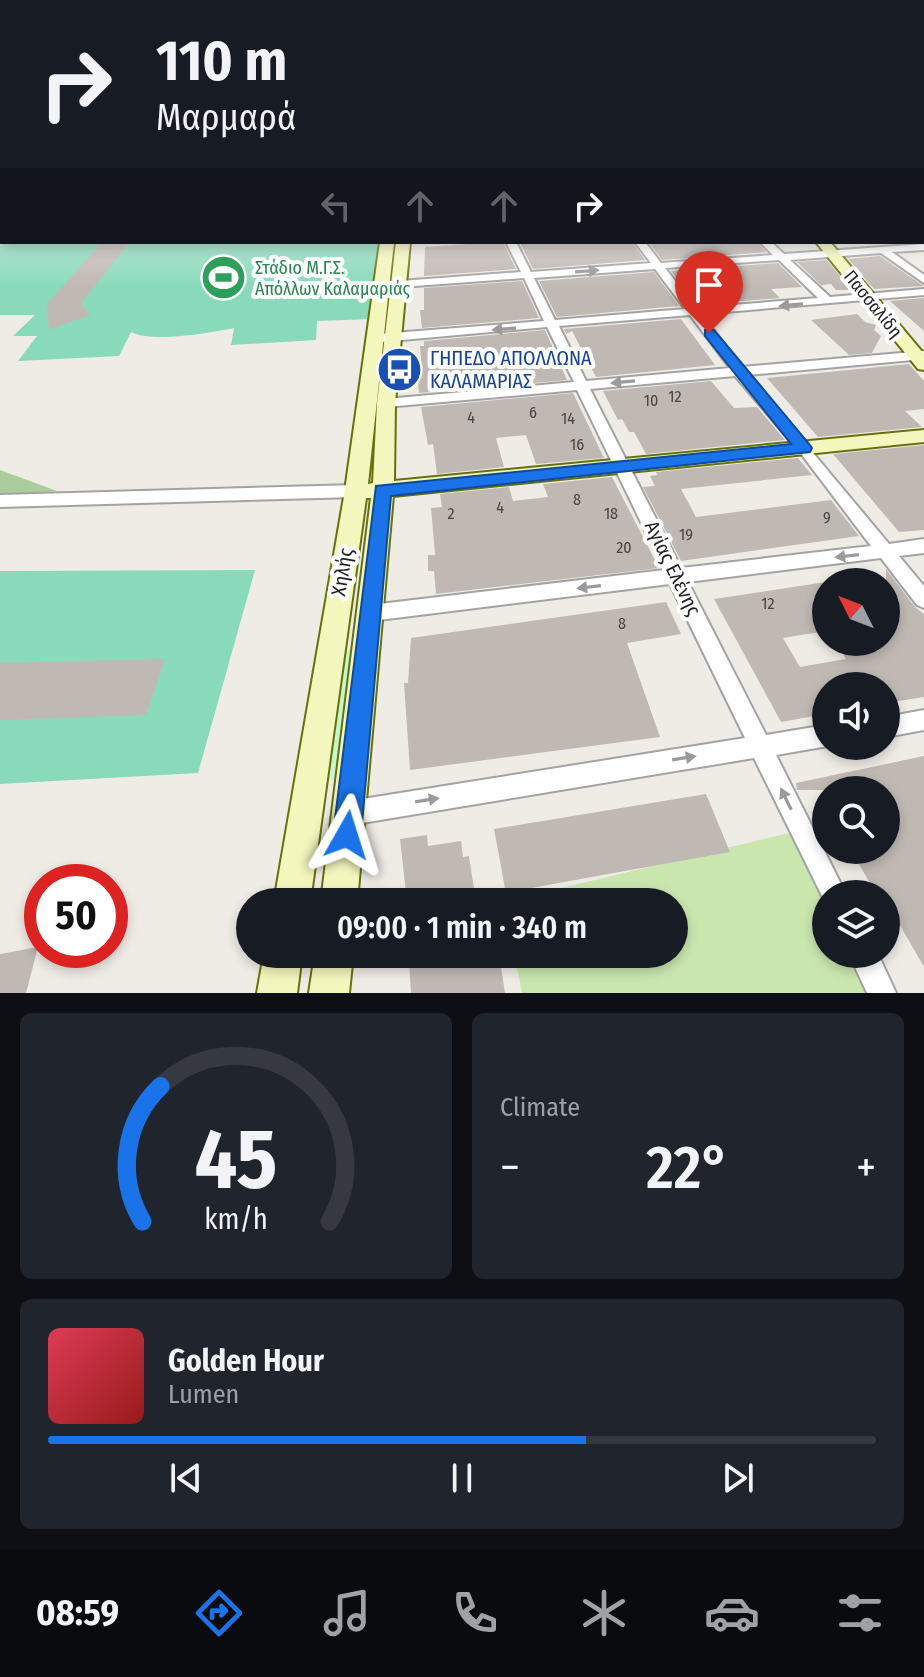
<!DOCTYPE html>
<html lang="en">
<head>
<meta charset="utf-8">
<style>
  :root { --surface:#171b24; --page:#20242c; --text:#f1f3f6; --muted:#9ea1a6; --line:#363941; --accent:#1a73e8 }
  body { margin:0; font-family:"Fira Sans Condensed",sans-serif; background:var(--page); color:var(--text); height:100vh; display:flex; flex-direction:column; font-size:30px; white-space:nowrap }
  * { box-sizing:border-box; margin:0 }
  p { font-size:26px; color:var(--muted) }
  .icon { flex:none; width:44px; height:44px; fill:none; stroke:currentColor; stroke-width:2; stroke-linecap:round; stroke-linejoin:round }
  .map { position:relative; height:993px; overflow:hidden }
  .details { display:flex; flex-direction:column; gap:20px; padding:20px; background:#0d0f14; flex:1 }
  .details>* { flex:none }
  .guide { position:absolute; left:0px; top:0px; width:924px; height:244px; box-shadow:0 4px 12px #0003; background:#171b24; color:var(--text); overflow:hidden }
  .needle { width:52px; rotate:312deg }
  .fabs { position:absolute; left:812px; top:568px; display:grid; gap:16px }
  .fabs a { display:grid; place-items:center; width:88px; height:88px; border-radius:50%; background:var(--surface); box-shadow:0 4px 12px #0003; font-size:40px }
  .speed { position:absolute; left:24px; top:864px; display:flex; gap:16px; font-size:40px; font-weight:700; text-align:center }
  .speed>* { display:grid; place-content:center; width:104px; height:104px; border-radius:50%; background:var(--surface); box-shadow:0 4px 12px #0003; line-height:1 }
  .speed .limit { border:12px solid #d22; background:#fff; color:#111 }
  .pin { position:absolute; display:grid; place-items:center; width:68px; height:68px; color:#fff; margin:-82px -34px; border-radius:50% 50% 50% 0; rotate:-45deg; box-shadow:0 0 8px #0007 }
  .pin .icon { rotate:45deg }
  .me { position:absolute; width:88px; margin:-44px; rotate:6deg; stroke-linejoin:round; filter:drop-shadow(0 0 6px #0008) }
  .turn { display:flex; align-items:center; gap:28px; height:168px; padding:0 24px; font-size:36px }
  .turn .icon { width:104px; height:104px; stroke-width:2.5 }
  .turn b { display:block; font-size:56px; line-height:68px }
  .lanes { display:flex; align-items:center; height:76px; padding:0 24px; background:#0003; justify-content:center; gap:40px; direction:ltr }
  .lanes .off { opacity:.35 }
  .big { font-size:60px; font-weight:600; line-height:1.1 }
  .details .tile { flex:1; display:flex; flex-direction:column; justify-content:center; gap:12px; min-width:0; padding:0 28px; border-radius:12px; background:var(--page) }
  .details .dial { align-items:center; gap:0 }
  .dial svg { height:208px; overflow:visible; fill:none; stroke:var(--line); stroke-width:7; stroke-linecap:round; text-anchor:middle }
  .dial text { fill:var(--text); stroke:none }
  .song { display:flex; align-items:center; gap:24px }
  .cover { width:96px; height:96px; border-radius:12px; background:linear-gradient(135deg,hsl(350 70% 55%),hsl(0 70% 35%)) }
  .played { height:8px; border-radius:4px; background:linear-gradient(90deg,var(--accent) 65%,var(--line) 65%) }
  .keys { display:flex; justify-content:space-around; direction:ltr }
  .heat { display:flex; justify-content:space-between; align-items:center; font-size:44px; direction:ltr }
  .details .tiles { flex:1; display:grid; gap:20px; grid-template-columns:1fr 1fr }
  .tile:last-child { grid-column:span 2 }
  .trip { position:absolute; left:236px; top:888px; width:452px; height:80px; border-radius:40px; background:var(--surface); box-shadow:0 4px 12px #0003; font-weight:600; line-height:80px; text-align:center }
  .menu { display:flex; height:128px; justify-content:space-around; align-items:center; background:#090b0e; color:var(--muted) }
  .menu .icon { width:56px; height:56px }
  .menu .current { color:var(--accent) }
  .menu b { font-size:36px; color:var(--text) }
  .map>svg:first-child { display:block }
</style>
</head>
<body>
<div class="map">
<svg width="924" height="993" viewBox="0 0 924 993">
  <rect width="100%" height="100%" fill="#efece6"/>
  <!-- grass -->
  <path fill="#cae6af" d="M793,832L826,899V954H853L873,993H522L514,954H674V902H504Z"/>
  <!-- forest -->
  <path fill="#abcc9d" d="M0,470L57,491L0,497Z"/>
  <!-- park -->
  <path fill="#c6f6ca" d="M330,649L371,650L357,778L303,781Z"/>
  <!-- pitch -->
  <path fill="#89dabb" d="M4,242H385L373,319L317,321L316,340L231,345L234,328C211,333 150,343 131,332L119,356L18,361L37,336H13L35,315H0V245Z
    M255,570L198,773L0,784V571Z"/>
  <!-- building -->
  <path fill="#c0b8b3" d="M102,242H130L81,303L90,315L49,330L47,304Z
    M497,242L504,244L516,269L424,276L425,247Z
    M529,242H632L645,260L533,269L520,243Z
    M649,242H757L766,252L662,260Z
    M880,256L922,285L924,286L874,289L848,259Z
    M827,260L851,290H836L831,284L821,285L797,262Z
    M778,263L802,287L771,289L780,298L697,305L671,271Z
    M654,272L679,306L557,317L539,281Z
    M522,281L539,318L422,328L420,310H424V288Z
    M924,298V331L890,301Z
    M857,314L865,322L876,325L874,330L881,336L872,353L849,355L811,320Z
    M681,319L715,365L596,377L572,331L566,334L564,329Z
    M545,330L567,380L419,393L417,371H422L420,346H424V341Z
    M909,364L924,381V409L905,411L922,427L818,437L767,378Z
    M711,381L734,408L757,407L785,440L646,454L634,432H629L622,419L618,420L603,391Z
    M573,393L604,458L536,464L526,435L496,438L504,467L437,474L433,444L428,445L421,407Z
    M924,445V530L899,532L833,454Z
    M798,458L812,475L681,489L696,517L831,500L859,536L681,561L643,487L655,486L650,476L657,475L656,472Z
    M612,477L659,568L436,594L434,571H428V555H435L431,508L442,507L440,494L509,487L513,501L548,497L543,484Z
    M886,569L915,607L924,614V697L886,703V686H826V714L781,722L714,599L826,582V631L783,638L800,667L846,659L840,649L891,640L886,634Z
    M666,602L681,634L627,643L660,737L410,770L404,683H408L411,638Z
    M165,659L146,715L0,720V663Z
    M924,756V967L897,920L891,921L886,911V894H876L851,850H886V790H797L796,783Z
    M706,794L730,852L531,888L532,894L507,899L494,829Z
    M427,835L428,846L461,841L463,857L469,856L476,902H407L400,839Z
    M38,947L26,993H0V954Z
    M450,954H499L505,993H411L409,961Z"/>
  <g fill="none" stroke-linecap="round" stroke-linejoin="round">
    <defs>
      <path id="street" d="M922,164H924V168H922Z
        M922,175H924V180H922Z
        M922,205H924V211H922Z
        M506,242H516L531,272L651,263L635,242H645L661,263L773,255L760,242H771L784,254L924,244V250L892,252L924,275V283L881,253L790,260L830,297L924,289V295L701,314L742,367L924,351V359L748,375L889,544L924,539V553L899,556L924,586V608L917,605L881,558L688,582L766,735L826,725L828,746L776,755L846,894H826V904L754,758L350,825L342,821L338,813L342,805L350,801L745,738L670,584L371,621L364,619L362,613L364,607L371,605L664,570L577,390L386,407L379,403L386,399L574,382L547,327L380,342L374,338L380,334L544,321L524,278L387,288L382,285L387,282L521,272ZM779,260L818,298L696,308L665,268ZM655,269L685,309L555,320L534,278ZM690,315L730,368L586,381L559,326ZM735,376L799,451L871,546L681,568L590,389Z
        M356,485L364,491L356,497L0,507V495Z
        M924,710V730L886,737V717Z
        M849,954H878L896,993H867Z"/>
      <path id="secondary" d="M0,165H2V171H0Z
        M380,242H394L368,484L373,483L377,403L396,242H410L395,403L394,481L924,430V442L393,496L357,902H321L371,498H366L310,902H274L345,491Z
        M816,242H830L924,354V370L918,369Z
        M264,954H302L297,993H257Z
        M315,954H353L349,993H309Z"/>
    </defs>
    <!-- street casing -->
    <use href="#street" stroke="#a3a3a3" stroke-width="4"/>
    <!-- secondary casing -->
    <use href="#secondary" stroke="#65710b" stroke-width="4"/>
    <!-- street -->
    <use href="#street" fill="#fff" fill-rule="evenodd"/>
    <!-- secondary -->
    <use href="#secondary" fill="#f3f6bd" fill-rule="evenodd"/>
  </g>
  <!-- one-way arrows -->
  <defs><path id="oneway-solid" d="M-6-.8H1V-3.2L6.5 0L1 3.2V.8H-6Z" transform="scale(2)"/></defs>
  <g fill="#9a9a9a">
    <use href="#oneway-solid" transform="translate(587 271) rotate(-4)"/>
    <use href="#oneway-solid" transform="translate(791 305) rotate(175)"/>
    <use href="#oneway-solid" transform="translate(504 329) rotate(176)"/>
    <use href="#oneway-solid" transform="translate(623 382) rotate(175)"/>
    <use href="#oneway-solid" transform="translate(847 556) rotate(173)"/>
    <use href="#oneway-solid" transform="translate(589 587) rotate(173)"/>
    <use href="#oneway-solid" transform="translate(684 758) rotate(-9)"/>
    <use href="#oneway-solid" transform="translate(786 799) rotate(-116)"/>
    <use href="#oneway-solid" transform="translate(427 800) rotate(-9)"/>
  </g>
  <!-- sky -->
  <linearGradient id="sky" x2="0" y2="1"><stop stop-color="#8fbfe2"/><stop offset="0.52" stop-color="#f8f6f4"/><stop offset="1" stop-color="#f8f6f4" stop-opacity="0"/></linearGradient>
  <rect width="924" height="288" fill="url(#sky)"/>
  <!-- route -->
  <path fill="#1a73e8" stroke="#114b97" stroke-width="2" d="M705,330H714L810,445L812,448L810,452L391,496L361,835L357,845L347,849L337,845L333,835L376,486L791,444L705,336Z"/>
  <!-- icons -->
  <defs>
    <symbol id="stadium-disc" viewBox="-11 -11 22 22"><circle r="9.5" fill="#2e9e5b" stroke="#fff"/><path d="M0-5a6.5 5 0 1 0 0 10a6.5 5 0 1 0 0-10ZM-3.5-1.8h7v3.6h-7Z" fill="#fff"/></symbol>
    <symbol id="bus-disc" viewBox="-11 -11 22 22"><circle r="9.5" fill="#1a4fb4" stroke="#fff"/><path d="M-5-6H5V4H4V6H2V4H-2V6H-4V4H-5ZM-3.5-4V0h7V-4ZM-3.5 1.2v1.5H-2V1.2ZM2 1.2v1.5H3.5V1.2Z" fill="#fff"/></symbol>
  </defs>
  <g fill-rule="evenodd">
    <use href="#stadium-disc" x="198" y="252" width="51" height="51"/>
    <use href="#bus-disc" x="374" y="344" width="51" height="51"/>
  </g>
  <g text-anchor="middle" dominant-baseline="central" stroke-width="8" stroke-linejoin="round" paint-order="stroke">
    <!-- number labels -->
    <g font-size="16" fill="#474544">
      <text x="675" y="396">12</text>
      <text x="651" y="400">10</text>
      <text x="533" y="412">6</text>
      <text x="471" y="417">4</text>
      <text x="568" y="418">14</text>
      <text x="577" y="444">16</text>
      <text x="577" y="499">8</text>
      <text x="500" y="507">4</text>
      <text x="451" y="513">2</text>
      <text x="611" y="513">18</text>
      <text x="827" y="517">9</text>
      <text x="686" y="534">19</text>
      <text x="624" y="547">20</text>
      <text x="768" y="603">12</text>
      <text x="622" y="623">8</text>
    </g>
    <!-- far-leisure labels -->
    <g font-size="18" fill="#27864d" stroke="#fff" text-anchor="start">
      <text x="255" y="268">Στάδιο Μ.Γ.Σ.<tspan x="255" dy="21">Απόλλων Καλαμαριάς</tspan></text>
    </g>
    <!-- far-street labels -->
    <g font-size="18" fill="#1f1f1f" stroke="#fff">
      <text transform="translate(873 304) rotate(51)">Πασσαλίδη</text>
    </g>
    <!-- transit labels -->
    <g font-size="20" fill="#164399" stroke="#fff" text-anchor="start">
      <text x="430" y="358">ΓΗΠΕΔΟ ΑΠΟΛΛΩΝΑ<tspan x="430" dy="23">ΚΑΛΑΜΑΡΙΑΣ</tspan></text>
    </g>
    <!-- street labels -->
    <g font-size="20" fill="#1f1f1f" stroke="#fff">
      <text transform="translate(673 568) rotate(64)">Αγίας Ελένης</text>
      <text transform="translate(342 572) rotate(-80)">Χηλής</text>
    </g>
  </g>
</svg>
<div class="fabs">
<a><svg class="needle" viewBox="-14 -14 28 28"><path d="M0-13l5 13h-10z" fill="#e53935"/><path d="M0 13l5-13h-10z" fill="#9ea1a6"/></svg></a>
<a><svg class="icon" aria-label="sound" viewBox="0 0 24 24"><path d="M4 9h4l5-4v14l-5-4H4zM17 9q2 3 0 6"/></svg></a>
<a><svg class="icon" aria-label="search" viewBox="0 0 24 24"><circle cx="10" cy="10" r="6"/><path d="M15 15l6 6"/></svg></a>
<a><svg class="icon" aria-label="layers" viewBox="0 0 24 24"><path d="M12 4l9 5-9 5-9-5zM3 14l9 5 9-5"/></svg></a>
</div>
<div class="speed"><div class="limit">50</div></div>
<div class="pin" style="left:709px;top:333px;background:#d93025"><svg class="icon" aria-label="arrive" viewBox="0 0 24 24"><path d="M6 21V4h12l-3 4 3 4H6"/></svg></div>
<svg class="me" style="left:347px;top:835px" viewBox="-20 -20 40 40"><path d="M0-17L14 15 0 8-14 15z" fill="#1a73e8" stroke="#fff" stroke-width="4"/></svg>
<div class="trip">09:00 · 1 min · 340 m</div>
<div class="guide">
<div class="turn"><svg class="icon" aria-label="right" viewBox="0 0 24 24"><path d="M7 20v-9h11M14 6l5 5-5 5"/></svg><div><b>110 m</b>Μαρμαρά</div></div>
<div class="lanes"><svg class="icon off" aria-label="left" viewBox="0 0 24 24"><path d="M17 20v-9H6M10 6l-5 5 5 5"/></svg><svg class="icon off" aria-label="ahead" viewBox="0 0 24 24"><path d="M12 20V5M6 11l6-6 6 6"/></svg><svg class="icon off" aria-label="ahead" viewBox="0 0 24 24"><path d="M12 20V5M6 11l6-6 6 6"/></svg><svg class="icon" aria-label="right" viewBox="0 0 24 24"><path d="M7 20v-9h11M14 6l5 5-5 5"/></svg></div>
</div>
</div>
<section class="details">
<div class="tiles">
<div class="tile dial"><svg viewBox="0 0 100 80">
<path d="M14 69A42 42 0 1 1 86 69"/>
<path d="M14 69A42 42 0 0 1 21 17" stroke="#1a73e8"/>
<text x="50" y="56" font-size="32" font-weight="700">45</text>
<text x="50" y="72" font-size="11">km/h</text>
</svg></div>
<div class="tile"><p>Climate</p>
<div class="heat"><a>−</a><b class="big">22°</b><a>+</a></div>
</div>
<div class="tile">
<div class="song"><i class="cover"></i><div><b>Golden Hour</b><p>Lumen</p></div></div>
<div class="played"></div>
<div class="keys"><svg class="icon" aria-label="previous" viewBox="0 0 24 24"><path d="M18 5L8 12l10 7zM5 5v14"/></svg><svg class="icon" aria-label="pause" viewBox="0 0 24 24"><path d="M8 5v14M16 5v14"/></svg><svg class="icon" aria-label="next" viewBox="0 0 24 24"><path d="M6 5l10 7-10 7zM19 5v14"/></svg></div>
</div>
</div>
</section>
<nav class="menu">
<b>08:59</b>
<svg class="icon current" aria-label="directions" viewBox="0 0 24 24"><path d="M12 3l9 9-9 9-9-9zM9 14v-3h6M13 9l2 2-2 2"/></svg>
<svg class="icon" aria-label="music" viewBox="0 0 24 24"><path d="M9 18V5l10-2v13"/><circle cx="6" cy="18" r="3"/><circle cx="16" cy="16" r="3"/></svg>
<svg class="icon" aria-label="phone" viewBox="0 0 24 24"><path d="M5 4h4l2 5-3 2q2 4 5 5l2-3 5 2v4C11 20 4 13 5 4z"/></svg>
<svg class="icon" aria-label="climate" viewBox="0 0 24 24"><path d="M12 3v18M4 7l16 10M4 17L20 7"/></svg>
<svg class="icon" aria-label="car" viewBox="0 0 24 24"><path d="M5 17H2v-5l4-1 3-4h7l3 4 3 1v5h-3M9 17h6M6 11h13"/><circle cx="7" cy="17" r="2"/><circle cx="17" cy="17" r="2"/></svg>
<svg class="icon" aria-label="filters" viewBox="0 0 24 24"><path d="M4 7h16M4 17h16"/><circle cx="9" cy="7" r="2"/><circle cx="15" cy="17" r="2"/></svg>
</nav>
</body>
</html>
